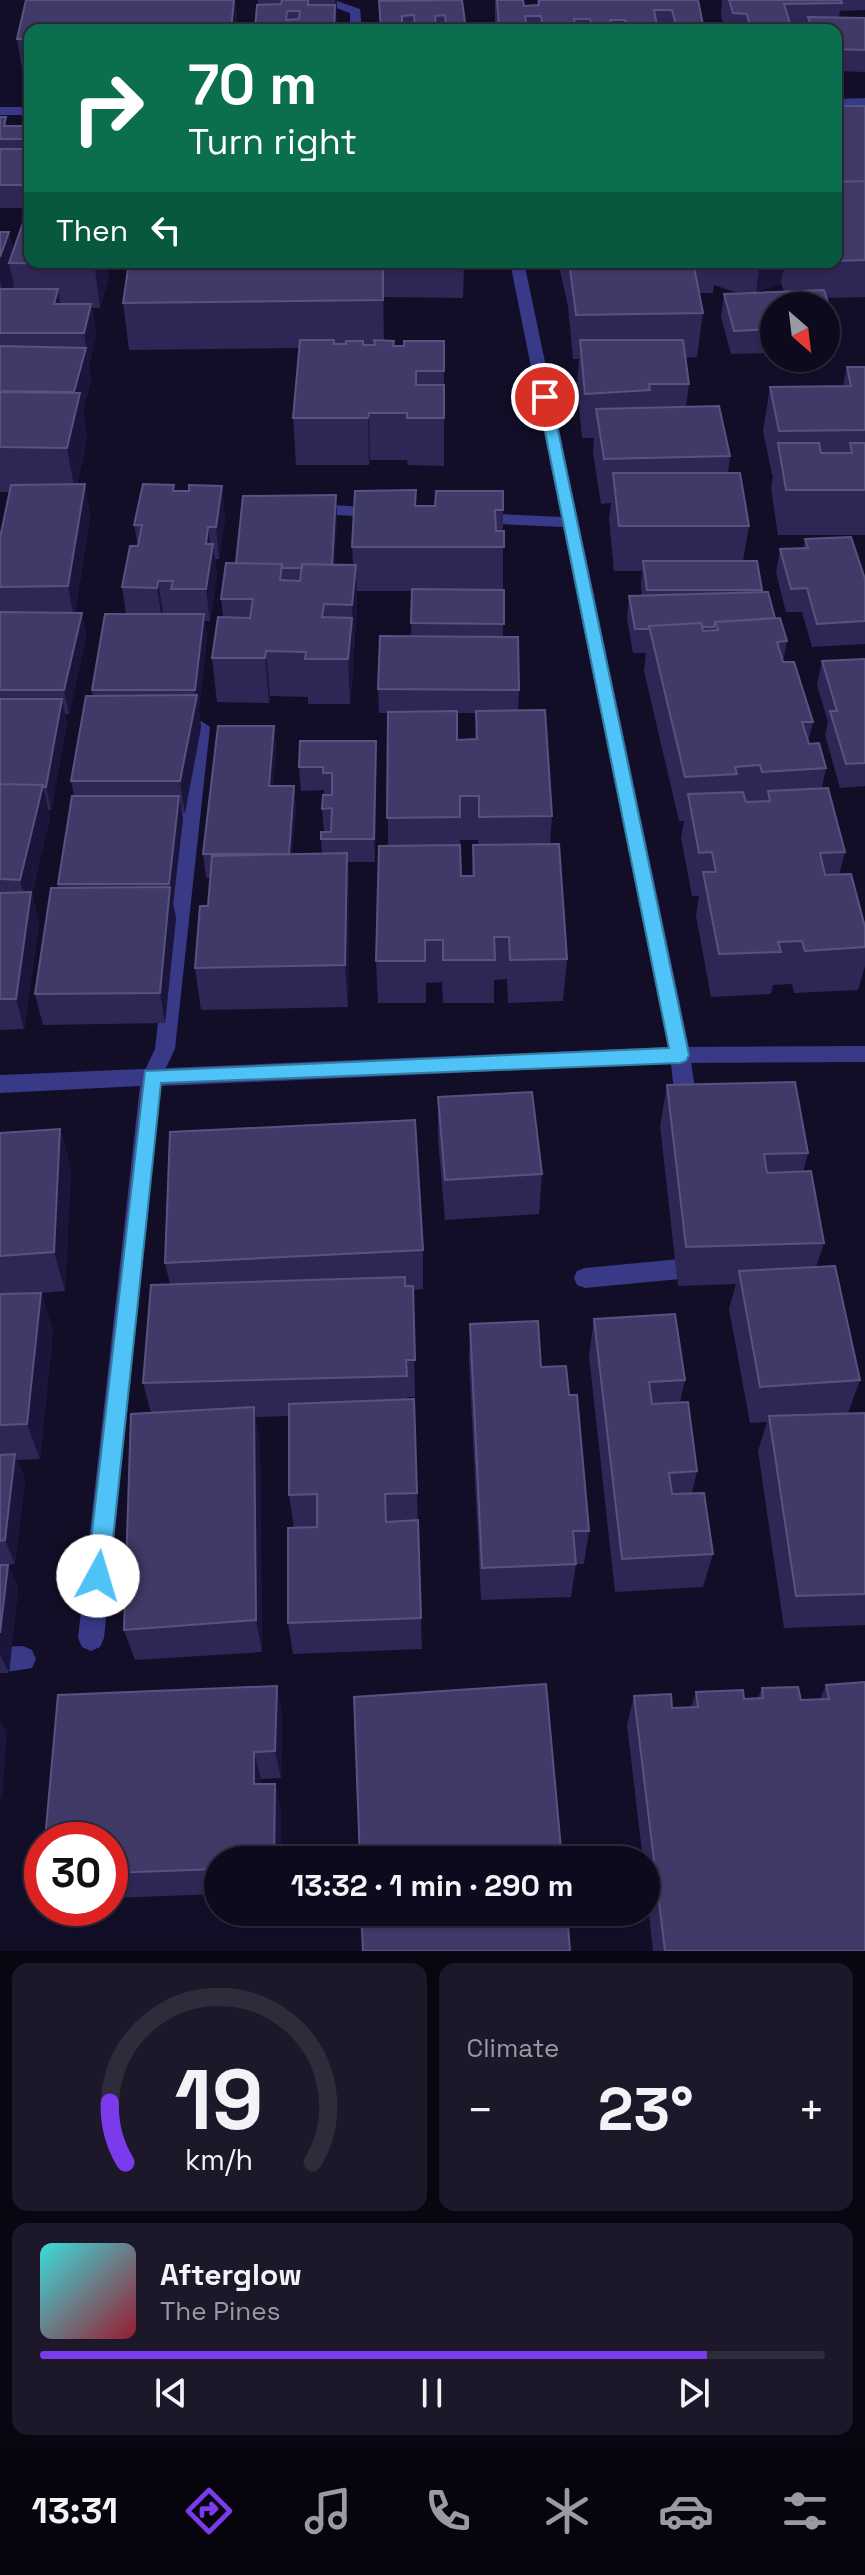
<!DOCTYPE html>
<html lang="en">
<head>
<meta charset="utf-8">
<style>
  :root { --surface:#0e0a1d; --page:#1c182a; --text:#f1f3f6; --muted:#9b9aa4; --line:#2e2b3b; --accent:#7c3aed }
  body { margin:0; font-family:"Space Grotesk",sans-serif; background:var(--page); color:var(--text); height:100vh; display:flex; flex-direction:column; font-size:30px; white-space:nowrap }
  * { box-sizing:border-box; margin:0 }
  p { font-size:26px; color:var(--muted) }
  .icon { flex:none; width:44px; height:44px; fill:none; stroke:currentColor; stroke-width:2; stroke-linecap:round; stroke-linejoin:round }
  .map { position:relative; height:1951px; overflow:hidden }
  .sheet { display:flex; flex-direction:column; gap:12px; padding:12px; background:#080610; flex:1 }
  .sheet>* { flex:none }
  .banner { position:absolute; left:24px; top:24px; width:818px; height:244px; border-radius:16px; box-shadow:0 2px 6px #0004,0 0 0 2px var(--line); background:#0b6e4f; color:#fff; overflow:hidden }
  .needle { width:52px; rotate:152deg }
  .buttons { position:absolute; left:760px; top:292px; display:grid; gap:16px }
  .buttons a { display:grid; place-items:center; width:80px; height:80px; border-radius:50%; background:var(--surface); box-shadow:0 2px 6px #0004,0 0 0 2px var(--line); font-size:40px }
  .speed { position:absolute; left:24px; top:1822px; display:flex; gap:16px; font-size:40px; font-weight:700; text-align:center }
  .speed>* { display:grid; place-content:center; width:104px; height:104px; border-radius:50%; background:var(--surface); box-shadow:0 2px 6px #0004,0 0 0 2px var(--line); line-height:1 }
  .speed .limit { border:12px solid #d22; background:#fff; color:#111 }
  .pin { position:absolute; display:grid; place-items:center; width:68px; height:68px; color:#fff; margin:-34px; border:4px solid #fff; border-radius:50%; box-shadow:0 2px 8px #0007 }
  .me { position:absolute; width:88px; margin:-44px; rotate:6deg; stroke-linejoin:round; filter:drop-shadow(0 0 6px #0008) }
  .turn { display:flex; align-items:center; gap:28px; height:168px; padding:0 32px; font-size:36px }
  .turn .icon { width:104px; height:104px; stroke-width:2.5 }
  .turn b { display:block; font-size:56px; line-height:68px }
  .then { display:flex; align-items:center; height:76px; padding:0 32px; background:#0003; gap:16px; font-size:30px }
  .big { font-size:60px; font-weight:800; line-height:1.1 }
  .sheet .card { flex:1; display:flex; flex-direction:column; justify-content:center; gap:12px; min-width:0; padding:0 28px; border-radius:16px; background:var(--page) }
  .sheet .dial { align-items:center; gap:0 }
  .dial svg { height:208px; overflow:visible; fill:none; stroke:var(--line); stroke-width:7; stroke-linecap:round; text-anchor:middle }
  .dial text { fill:var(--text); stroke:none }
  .song { display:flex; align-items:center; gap:24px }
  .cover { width:96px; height:96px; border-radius:12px; background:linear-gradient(135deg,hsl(180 70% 55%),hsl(350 70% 35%)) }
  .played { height:8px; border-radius:4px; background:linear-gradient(90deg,var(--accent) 85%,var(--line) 85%) }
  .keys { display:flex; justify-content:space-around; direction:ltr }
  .heat { display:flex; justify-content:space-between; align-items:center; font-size:44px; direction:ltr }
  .sheet .tiles { flex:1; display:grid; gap:12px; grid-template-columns:1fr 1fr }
  .card:last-child { grid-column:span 2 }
  .trip { position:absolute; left:204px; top:1846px; width:456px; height:80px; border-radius:40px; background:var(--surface); box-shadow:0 2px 6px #0004,0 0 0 2px var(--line); font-weight:800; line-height:80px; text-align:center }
  .menu { display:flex; height:128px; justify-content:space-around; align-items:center; background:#06040c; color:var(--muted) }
  .menu .icon { width:56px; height:56px }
  .menu .selected { color:var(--accent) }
  .menu b { font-size:36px; color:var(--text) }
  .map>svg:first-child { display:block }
</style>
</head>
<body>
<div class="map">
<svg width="865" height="1951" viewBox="0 0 865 1951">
  <rect width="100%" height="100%" fill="#120e27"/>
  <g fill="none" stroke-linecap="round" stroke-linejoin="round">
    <!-- lane -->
    <path fill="#383987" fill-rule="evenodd" d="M201,721L210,727L175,1049L159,1082L152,1084L145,1082L142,1076L155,1049L192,727Z
      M680,1047L687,1049L690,1055L698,1109L694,1115L687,1118L680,1115L676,1109L670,1055L673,1049Z
      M701,1257L709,1260L712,1267L709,1274L701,1277L585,1288L577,1285L574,1278L577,1271L585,1268Z
      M23,1646L32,1650L36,1659L32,1668L0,1673V1647Z"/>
    <!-- street -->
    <path fill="#383987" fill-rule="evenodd" d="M270,0H334L360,9L362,30H350V13L331,6L276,3Z
      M865,98V106L836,107V99Z
      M0,107H30V115H0Z
      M510,262H524L689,1047L865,1046V1062L680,1063L161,1086L104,1638L100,1647L91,1651L82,1647L78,1638L140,1086L0,1093V1075L668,1047L563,527L478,523L470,518L478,513L561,517Z
      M318,504L379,508L387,513L379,518L312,513L310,509Z"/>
  </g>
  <!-- wall -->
  <path fill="#2e2756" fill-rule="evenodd" d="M26,0H243H235L237,18L236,30H30V69H22L17,39Z
    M258,0H337V30H255Z
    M382,0H463L466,30H380L379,1Z
    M495,0H523L524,6L537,5V0H698L703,25V30H495Z
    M722,0H865V10L840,11L839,17L865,18V72L836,71V30H725L721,15Z
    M836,106H865V297L826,298L836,327L832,351H826V306H774V353L731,354L721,317L724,294L784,292L781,283L756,292H735L714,285L713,293H699L703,313L697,357L685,358L689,384L686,407L730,456L728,473L749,526L743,561L762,590L787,641L783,662L813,722L808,742L826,768L822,788L845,852L839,875L865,927V966L858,990L794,993L792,984L773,985L771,994L711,997L696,916L699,896H692L681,838L684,821H679L644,671L646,653H633L627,619L629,596L642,595L641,585L642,571H614L609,518L611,503L601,504L593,453L594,438H582L577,384L579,359H573L568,306L558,262H639V268H653L652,262H836Z
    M0,117L8,126L30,139V208H0Z
    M0,232H9L13,251L30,262H107L109,276L100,308H92L96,336L89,365L91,380L83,411L87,438L77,484H85L90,516L75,613H82L86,637L69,714H65L67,723L51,810H48L50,817L32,894L39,924L24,1029L0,1030V538L9,492H0Z
    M156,262H202V269L264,268V262H464L463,298L384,297V340L394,346H404L444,341V466L408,465L407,460H370L369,465H296L293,418L299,348L129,350L123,303L155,269Z
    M847,367H865V535H778L771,488L773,475H772L763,431L770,387L843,386Z
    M222,486L225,518L219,559H215L217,576L210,621H205L207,638L199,709L201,727L185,813H182L183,819L173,904L176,918L165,1023L43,1025L35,994L58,887V884L74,796L71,781L93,696L92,690L126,614L122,587L138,546L134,525L175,491H189Z
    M503,491V637L519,690L518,711L552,816L550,844L567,959L563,1001L508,1003L507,979L494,980V1003H443L442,982L426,983V1003H378L376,961L388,846V713H379L378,689L411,636L412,591H357V610L354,649H353L354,662L350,704H308V697L270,696L269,703L217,702L212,658L223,617L221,599L236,563L336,495L337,519L334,565H353L352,547L416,506H435ZM457,713H476L475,739L457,740ZM460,840H478V845H473L472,876H461Z
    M805,539L865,579V644L812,647L802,612H786L776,573L780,549L803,548Z
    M865,659V786L840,788L825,735L828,722L817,685L822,661Z
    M274,726L276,750L273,786H294L296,809L292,854L322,853L321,839L331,832H324L322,809L324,790L301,791L299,767L376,741L375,862H348L349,896L348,1007L201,1010L195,968L208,906L211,878H206L203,854Z
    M667,1085L808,1153L803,1172L824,1243L816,1267L860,1380L848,1413H865V1625L784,1628L758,1451L767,1422L750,1423L729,1309L736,1284L678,1286L660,1126Z
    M438,1097L542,1174L539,1214L445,1220L438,1138Z
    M60,1129L71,1170L65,1291L41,1293L53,1331L40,1459L17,1460L25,1479L15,1564L8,1565L18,1588L9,1673H0V1133Z
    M423,1250V1289L413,1290L415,1397H407L417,1493L422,1649L293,1654L288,1623L294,1528L289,1495V1416L255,1417L260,1443L262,1652L135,1660L124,1630L151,1413L143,1383L170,1284L165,1263Z
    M594,1319L685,1380L680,1402L697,1471L692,1493L713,1554L703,1587L615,1592L589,1356Z
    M470,1324L541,1367L569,1395L589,1531L584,1564H576L571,1597L481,1600L469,1361Z
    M865,1682V1951H653L646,1888V1860H643L627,1725L634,1696L672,1708L691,1707L696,1692L744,1699L758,1698L762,1688L801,1700L820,1699L826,1685Z
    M277,1686L282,1716L281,1778L261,1779V1784H275L281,1810L280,1860H218V1894L110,1898V1840Z"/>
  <!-- shaded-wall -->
  <path fill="#1b153b" d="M234,0H235L237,18L236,30H231Z
    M335,0H337V30H336Z
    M30,173V207L26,185Z
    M9,232L15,263H9L14,286L6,309L0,280V257Z
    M94,262H107L109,276L100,308Z
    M264,262H276L278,289L266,293Z
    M760,262H785L781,283L756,292Z
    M383,267L384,314V347L383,300Z
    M58,289L63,321L54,304Z
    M91,304L96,336L89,365L84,333Z
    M86,348L91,380L83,411L87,438L75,492L67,448L74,392Z
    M369,413L370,460L369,465L368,418Z
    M85,484L90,516L74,618L68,586Z
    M222,486L225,518L219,559L216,527Z
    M336,495L337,519L333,592L331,568Z
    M208,527L212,554L213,544L217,576L210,621L206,589V544Z
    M356,565L357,610L354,649L352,605Z
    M158,581L163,613L162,620L157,588Z
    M82,613L86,637L69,714L64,690Z
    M204,614L207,638L199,709L201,727L185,813L180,781L196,698L195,690Z
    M352,618L354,662L350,704L348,659Z
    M266,651L270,696L269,703L265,658Z
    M62,699L67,723L51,810L46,787Z
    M274,726L276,750L271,809L269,786Z
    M376,741L377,764L375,862L374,839Z
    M43,785L50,817L32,894L39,924L24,1029L16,999L28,911L20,880Z
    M294,786L296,809L291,878L289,855Z
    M179,796L183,819L173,904L176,918L165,1023L160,993L170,889L169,884Z
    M347,853L349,896L348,1007L345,965Z
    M60,1129L71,1170L65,1291L54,1252Z
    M41,1293L53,1331L40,1459L27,1424Z
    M254,1407L260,1443L262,1652L256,1620Z
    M15,1454L25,1479L15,1564L5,1540Z
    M8,1565L18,1588L9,1673L0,1655V1633Z
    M277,1686L282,1716L281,1778L275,1751Z
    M0,1719L7,1732L2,1801L0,1797Z
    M254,1752L261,1779L260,1811L254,1784Z
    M275,1784L281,1810L280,1860H274Z"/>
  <!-- building -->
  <path fill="#403a68" stroke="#585280" stroke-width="2" fill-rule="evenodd" d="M26,0H234L231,30H30V39H17Z
    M282,0H308V5H335L334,28L255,29L257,5L281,4ZM287,11H300L299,19L286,20Z
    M462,0L466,30H381L379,1ZM414,15L415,25H402V16ZM445,15L446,26H436L435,16Z
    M497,0H523L524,6L539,5V0H698L703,25H676L672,10H654L657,26H626L625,20H610L611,26H592L590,19H574L575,26L543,27L541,16H525L527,27H499Z
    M729,0H841L842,3L784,4L792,30H751L747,14L733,13Z
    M808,17L865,18V50L836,49V30H813Z
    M836,106H865V181L836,182Z
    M0,117H6L4,126H30V139H0Z
    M0,149H30V173L26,185H0Z
    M865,181V260L836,261V182Z
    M25,217H30V262H94V264L9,263Z
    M0,232H9L0,257Z
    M156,262H199V269H155Z
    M281,262H464V266L284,264Z
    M383,267V300L123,303L128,269Z
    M694,267L703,313L576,315L570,269Z
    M0,289H58L54,304H91L84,333H0Z
    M824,290L836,327L826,328V306H774V329L734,331L724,294Z
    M300,340H334V344H346V341H363V345H375L374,340L394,341L393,346H404V341H444V371H416V385H444V418H407V413H369L368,418H293Z
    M580,340H683L689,384H649L650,390L585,394Z
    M0,346L86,348L74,392L0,391Z
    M847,367H865V430L779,431L770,387L851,386Z
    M0,392L80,393L67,448L0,447Z
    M719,406L730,456L604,459L596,409Z
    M778,443H819L821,453H852L850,443H865V490H786Z
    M613,473H740L749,526H619Z
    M85,484L68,586L0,587V538L11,485Z
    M143,484L174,485L173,491H189V485L222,486L216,527H208L206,544H213L206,589H171L173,581H158L157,588L122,587L130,546H138L142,525H134Z
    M416,490L415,506H435L436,491H503V510H495L496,531H504V547H352L355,491Z
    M336,495L332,565L302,564V568H282V564L236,563L243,496Z
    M851,537L865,579V621L817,624L807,588L791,589L780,549L808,548L805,539Z
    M643,561H757L762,590H647Z
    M226,563L282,564L280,580L300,581L302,564L356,565L352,605L324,604L322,617L352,618L348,659H305L306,652L266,651L265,658H212L218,617L250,618L253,599H221Z
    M412,589L504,590V624L411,623Z
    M768,592L775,618L715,622L714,627H702L701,623L649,626V629H635L629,596Z
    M0,612L82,613L64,690H0Z
    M105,614H204L195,690H92Z
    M780,618L787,641L777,642L783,662H794L813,722H802L809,744L819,743L826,768L762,772L760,765L735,767L737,774L685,777L649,626L701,623L703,631L718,630L715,622Z
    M380,636L518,637L519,690L378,689Z
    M865,659V763L846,764L830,711H837L822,661Z
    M197,695L180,781H71L86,696Z
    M0,699H62L46,787H42L43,785L0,784Z
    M545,710L552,816L479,817V796H460V817L387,818L388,712L457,711V740L477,739L476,711Z
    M218,726H274L269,786H294L289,854H203Z
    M300,741H376L374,839H321V832H331L332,808L322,809L323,795H332V773H323V767H299Z
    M0,784L43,785L20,880L0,879Z
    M828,788L845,852L820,853L825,875L851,874L865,927V947L805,951L802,941L778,942L781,952L719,954L703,872H716L712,852L699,853L688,794L743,792L746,802L770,801L768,791Z
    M72,796H179L169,884H58Z
    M559,844L567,959L510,960L509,937H494L495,960H443V940H425V961H376L379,846L460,845L461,876H474L473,845Z
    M347,853L345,965L195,968L200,906H208L212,856Z
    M170,887L160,993L35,994L51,888Z
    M31,892L16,999H0V893Z
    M795,1082L808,1153L764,1154L767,1173L811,1171L824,1243L686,1247L667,1085Z
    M532,1092L542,1174L445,1180L438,1097Z
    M415,1120L423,1250L165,1263L170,1132Z
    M60,1129L54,1252L0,1256V1133Z
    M835,1266L860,1380L760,1387L739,1271Z
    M405,1277V1286H413L415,1360H406L407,1376L143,1383L151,1285Z
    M41,1293L27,1424L0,1425V1294Z
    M675,1314L685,1380L649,1382L652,1404L688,1402L697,1471L669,1473L672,1494L704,1493L713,1554L622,1559L594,1319Z
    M538,1321L541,1367L566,1366L569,1395H577L589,1531H573L576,1564L482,1568L470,1324Z
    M414,1399L417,1493L385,1494L386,1522L418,1520L421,1618L288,1623V1528L317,1527V1494L289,1495V1404Z
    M254,1407L256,1620L124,1630L131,1414Z
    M865,1413V1594L796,1596L769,1416Z
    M15,1454L5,1540L0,1541V1455Z
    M0,1565H8L0,1633Z
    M865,1682V1951H665L634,1696L671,1694L672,1708L698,1707L696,1692L743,1690L744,1699L763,1698L762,1688L798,1687L801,1700L829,1699L826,1685Z
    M546,1684L562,1860H360L354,1697Z
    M277,1686L275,1751L254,1752V1784H275L274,1860H218V1869L110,1873V1840H45L58,1695Z
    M361,1912H567L570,1951H363Z"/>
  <!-- route -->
  <path fill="#4fc3f7" stroke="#337fa1" stroke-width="2" d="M545,393L551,397L689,1055L686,1061L680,1063L161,1083L109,1576L106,1584L98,1587L90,1584L87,1576L145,1071L669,1048L538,397Z"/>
</svg>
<div class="buttons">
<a><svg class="needle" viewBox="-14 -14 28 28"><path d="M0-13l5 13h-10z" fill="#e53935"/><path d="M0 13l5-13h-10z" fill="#9b9aa4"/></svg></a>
</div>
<div class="speed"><div class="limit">30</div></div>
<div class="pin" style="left:545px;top:397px;background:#d93025"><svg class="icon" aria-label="arrive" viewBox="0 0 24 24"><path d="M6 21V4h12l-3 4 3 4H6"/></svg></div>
<svg class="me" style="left:98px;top:1576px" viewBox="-20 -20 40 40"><circle r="19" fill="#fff"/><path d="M0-13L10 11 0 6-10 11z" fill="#4fc3f7"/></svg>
<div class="trip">13:32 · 1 min · 290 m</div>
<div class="banner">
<div class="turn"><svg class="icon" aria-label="right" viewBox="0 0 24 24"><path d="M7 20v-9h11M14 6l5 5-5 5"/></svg><div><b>70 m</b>Turn right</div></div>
<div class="then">Then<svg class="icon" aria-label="left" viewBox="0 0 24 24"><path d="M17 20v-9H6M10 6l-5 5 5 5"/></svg></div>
</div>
</div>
<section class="sheet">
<div class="tiles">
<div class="card dial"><svg viewBox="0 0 100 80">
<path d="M14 69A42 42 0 1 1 86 69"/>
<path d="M14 69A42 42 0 0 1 8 46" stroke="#7c3aed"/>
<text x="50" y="56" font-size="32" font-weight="700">19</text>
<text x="50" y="72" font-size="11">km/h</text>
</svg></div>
<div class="card"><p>Climate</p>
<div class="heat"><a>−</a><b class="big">23°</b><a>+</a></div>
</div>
<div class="card">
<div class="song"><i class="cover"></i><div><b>Afterglow</b><p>The Pines</p></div></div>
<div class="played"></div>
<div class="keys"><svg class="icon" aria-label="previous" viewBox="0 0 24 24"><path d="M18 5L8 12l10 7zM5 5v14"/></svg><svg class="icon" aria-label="pause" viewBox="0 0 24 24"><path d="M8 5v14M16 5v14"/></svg><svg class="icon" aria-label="next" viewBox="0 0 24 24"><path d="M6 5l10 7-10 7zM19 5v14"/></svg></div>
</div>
</div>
</section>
<nav class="menu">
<b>13:31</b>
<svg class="icon selected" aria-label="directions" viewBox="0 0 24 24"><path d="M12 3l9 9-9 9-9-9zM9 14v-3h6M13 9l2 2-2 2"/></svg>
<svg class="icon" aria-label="music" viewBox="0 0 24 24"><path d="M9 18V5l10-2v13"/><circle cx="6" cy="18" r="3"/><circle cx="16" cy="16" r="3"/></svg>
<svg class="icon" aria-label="phone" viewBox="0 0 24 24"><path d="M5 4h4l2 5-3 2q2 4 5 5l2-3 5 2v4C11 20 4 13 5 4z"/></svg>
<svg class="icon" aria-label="climate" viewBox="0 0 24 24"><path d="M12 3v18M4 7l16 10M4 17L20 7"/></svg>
<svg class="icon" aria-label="car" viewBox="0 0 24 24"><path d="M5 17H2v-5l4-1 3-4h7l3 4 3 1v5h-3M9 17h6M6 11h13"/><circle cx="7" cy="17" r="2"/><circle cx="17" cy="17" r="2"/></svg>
<svg class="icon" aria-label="filters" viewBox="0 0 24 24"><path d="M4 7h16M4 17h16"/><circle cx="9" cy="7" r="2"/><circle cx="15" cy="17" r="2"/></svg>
</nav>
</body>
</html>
